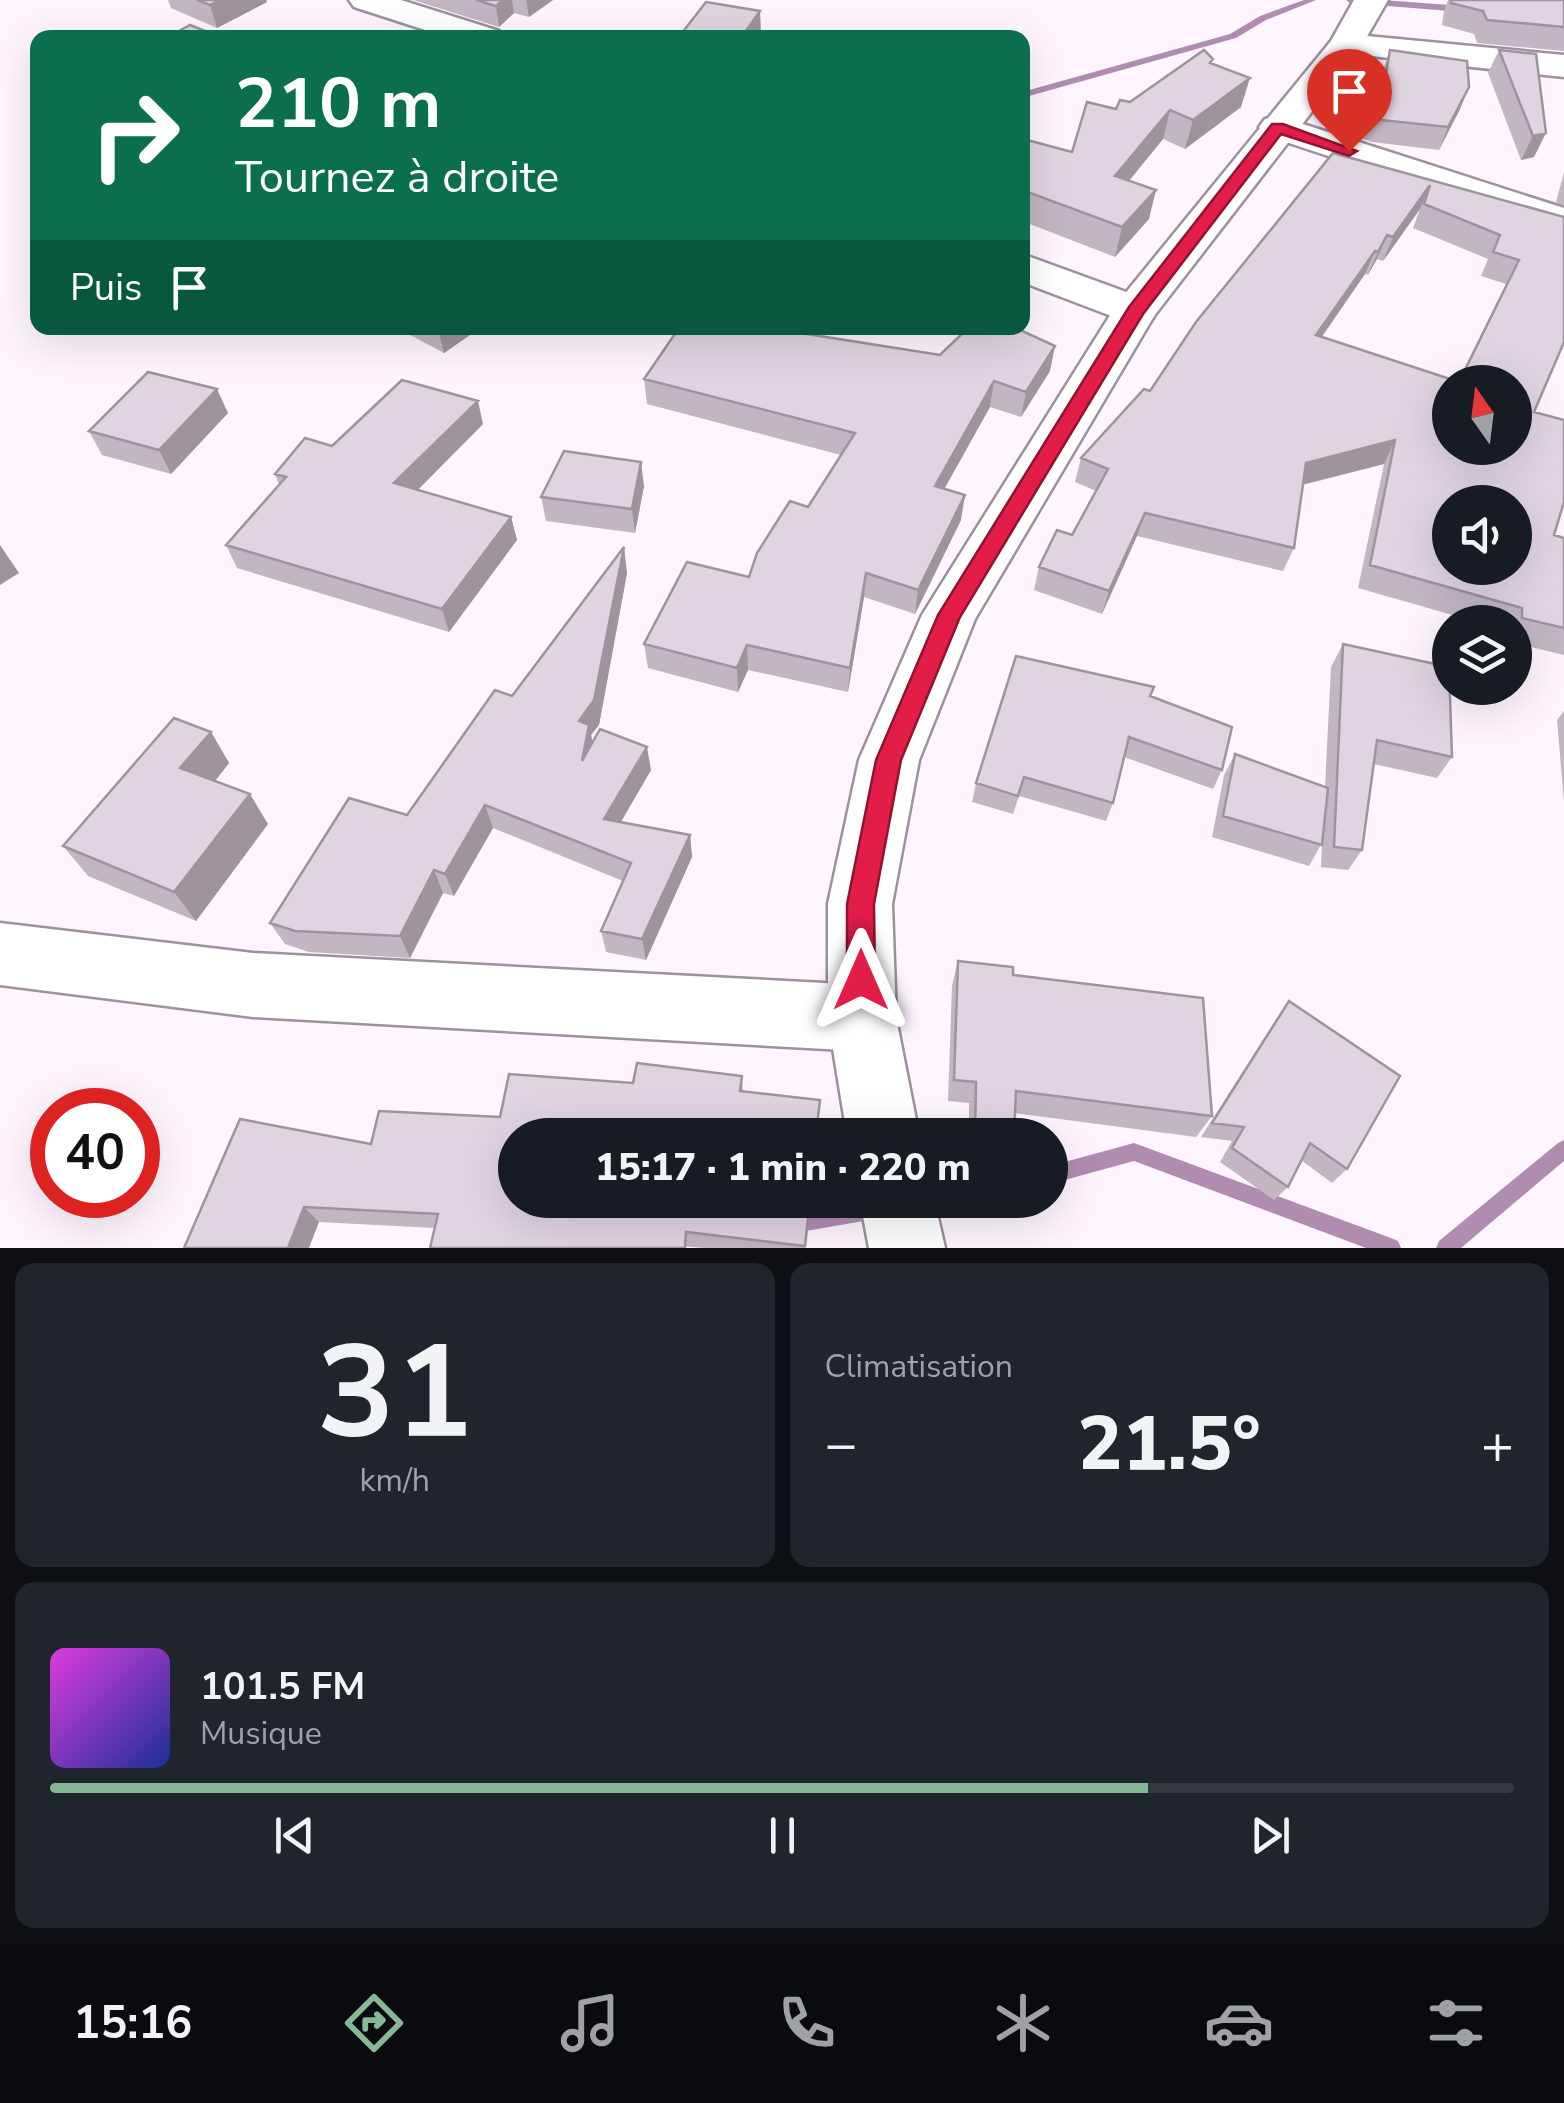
<!DOCTYPE html>
<html lang="fr">
<head>
<meta charset="utf-8">
<style>
  :root { --surface:#171b24; --page:#20242c; --text:#f1f3f6; --muted:#9ea1a6; --line:#363941; --accent:#87b896 }
  body { margin:0; font-family:"Nunito Sans",sans-serif; background:var(--page); color:var(--text); height:100vh; display:flex; flex-direction:column; font-size:38px; white-space:nowrap }
  * { box-sizing:border-box; margin:0 }
  p { font-size:32px; color:var(--muted) }
  .icon { flex:none; width:55px; height:55px; fill:none; stroke:currentColor; stroke-width:2; stroke-linecap:round; stroke-linejoin:round }
  .map { position:relative; height:1248px; overflow:hidden }
  .sheet { display:flex; flex-direction:column; gap:15px; padding:15px; background:#0d0f14; flex:1 }
  .sheet>* { flex:none }
  .top-card { position:absolute; left:30px; top:30px; width:1000px; height:305px; border-radius:20px; box-shadow:0 10px 40px #0002; background:#0b6e4f; color:#fff; overflow:hidden }
  .needle { width:65px; rotate:346deg }
  .fabs { position:absolute; left:1432px; top:365px; display:grid; gap:20px }
  .fabs a { display:grid; place-items:center; width:100px; height:100px; border-radius:50%; background:var(--surface); box-shadow:0 10px 40px #0002; font-size:50px }
  .speed { position:absolute; left:30px; top:1088px; display:flex; gap:20px; font-size:50px; font-weight:700; text-align:center }
  .speed>* { display:grid; place-content:center; width:130px; height:130px; border-radius:50%; background:var(--surface); box-shadow:0 10px 40px #0002; line-height:1 }
  .speed .limit { border:15px solid #d22; background:#fff; color:#111 }
  .pin { position:absolute; display:grid; place-items:center; width:85px; height:85px; color:#fff; margin:-102px -42px; border-radius:50% 50% 50% 0; rotate:-45deg; box-shadow:0 0 10px #0007 }
  .pin .icon { rotate:45deg }
  .me { position:absolute; width:110px; margin:-55px; rotate:0deg; stroke-linejoin:round; filter:drop-shadow(0 0 8px #0008) }
  .turn { display:flex; align-items:center; gap:35px; height:210px; padding:0 40px; font-size:45px }
  .turn .icon { width:130px; height:130px; stroke-width:2.5 }
  .turn b { display:block; font-size:70px; line-height:85px }
  .then { display:flex; align-items:center; height:95px; padding:0 40px; background:#0003; gap:20px; font-size:38px }
  .big { font-size:75px; font-weight:800; line-height:1.1 }
  .sheet .tile { flex:1; display:flex; flex-direction:column; justify-content:center; gap:15px; min-width:0; padding:0 35px; border-radius:20px; background:var(--page) }
  .sheet .dial { align-items:center; gap:0 }
  .dial b { font-size:130px; line-height:1 }
  .song { display:flex; align-items:center; gap:30px }
  .cover { width:120px; height:120px; border-radius:15px; background:linear-gradient(135deg,hsl(300 70% 55%),hsl(230 70% 35%)) }
  .played { height:10px; border-radius:5px; background:linear-gradient(90deg,var(--accent) 75%,var(--line) 75%) }
  .keys { display:flex; justify-content:space-around; direction:ltr }
  .heat { display:flex; justify-content:space-between; align-items:center; font-size:55px; direction:ltr }
  .sheet .tiles { flex:1; display:grid; gap:15px; grid-template-columns:1fr 1fr }
  .tile:last-child { grid-column:span 2 }
  .trip { position:absolute; left:498px; top:1118px; width:570px; height:100px; border-radius:50px; background:var(--surface); box-shadow:0 10px 40px #0002; font-weight:800; line-height:100px; text-align:center }
  .dock { display:flex; height:160px; justify-content:space-around; align-items:center; background:#090b0e; color:var(--muted) }
  .dock .icon { width:70px; height:70px }
  .dock .selected { color:var(--accent) }
  .dock b { font-size:45px; color:var(--text) }
  .map>svg:first-child { display:block }
</style>
</head>
<body>
<div class="map">
<svg width="1564" height="1248" viewBox="0 0 1564 1248">
  <rect width="100%" height="100%" fill="#fff5ff"/>
  <g fill="none" stroke-linecap="round" stroke-linejoin="round">
    <!-- stream -->
    <path fill="#b08cb1" fill-rule="evenodd" d="M1304,0H1316L1266,20L1236,38L1022,98V92L1230,34L1260,16Z
      M1346,0H1382L1463,6L1467,9L1463,12L1350,3Z
      M1564,1140V1161L1461,1248H1436L1439,1241L1558,1143Z
      M1134,1143L1391,1238L1398,1241L1401,1248H1366L1134,1161L1050,1184V1166Z
      M879,1200L888,1202L890,1209L888,1216L881,1218L794,1233L787,1231L785,1224L787,1217L794,1215Z"/>
    <defs>
      <path id="minor" d="M349,0H401L499,31L504,38H450L354,7Z
        M1346,34L1564,55V77L1334,52L1328,45L1334,38Z
        M1278,116L1564,208V234L1265,135L1259,127L1265,119Z
        M1022,254L1151,301L1157,311L1151,321L1135,325L1022,282Z
        M0,923L253,953L862,985L886,995L896,1018L886,1041L862,1051L253,1017L0,985Z"/>
      <path id="tertiary" d="M1354,0H1388L1358,52L1154,316L975,619L919,760L892,904L896,1018L919,1135H847L828,1018V904L859,760L922,615L1119,301L1331,41Z
        M860,1200H934L945,1248H869Z"/>
    </defs>
    <!-- minor casing -->
    <use href="#minor" stroke="#9c919c" stroke-width="5"/>
    <!-- tertiary casing -->
    <use href="#tertiary" stroke="#9c919c" stroke-width="5"/>
    <!-- minor -->
    <use href="#minor" fill="#fff" fill-rule="evenodd"/>
    <!-- tertiary -->
    <use href="#tertiary" fill="#fff" fill-rule="evenodd"/>
  </g>
  <!-- wall -->
  <path fill="#c1b6c1" fill-rule="evenodd" d="M168,0H266L267,2L217,28L171,8Z
    M413,0H553L529,17L514,13L499,27Z
    M1448,0H1564V51L1477,43L1474,34L1442,25L1444,11Z
    M1390,50L1460,109L1439,150L1372,142L1338,131L1345,109L1380,79Z
    M1499,50L1536,54L1534,157L1521,160L1488,73Z
    M1212,63L1241,107L1185,149L1163,139L1129,181L1149,219L1115,257L1022,221V145L1072,152L1116,109Z
    M1333,153L1564,217L1534,412L1554,535L1564,538V655L1515,643V622H1477L1358,588L1384,464L1303,485L1294,548L1283,571L1137,536L1102,614L1034,590L1039,567L1072,535L1096,491L1075,482L1081,458L1150,391ZM1420,209L1413,228L1488,259L1481,276L1506,284L1458,382L1322,337L1365,274L1368,275L1377,259L1383,261Z
    M1564,172V206L1556,202Z
    M397,328H480L444,353Z
    M679,328H828L816,335L1050,371L1021,417L990,407L944,489L961,520L915,614L864,597L848,692L748,670L738,692L648,668L644,644L749,577L808,507L841,455L647,404L644,379Z
    M228,413L171,474L102,455L89,431Z
    M483,424L417,490L511,517L517,540L449,632L237,568L226,545L279,485L275,474Z
    M644,486L635,533L546,521L541,497Z
    M627,573L599,725L591,735L593,742L651,770L621,822L690,835L692,857L646,960L606,952L601,931L623,881L493,828L454,896L443,893L410,958L309,952L285,944L270,923L407,815L512,696Z
    M1343,644L1452,757L1437,778L1374,764L1362,850L1348,870L1321,867L1322,843L1309,866L1212,837L1224,775L1235,754L1325,787L1331,667Z
    M1150,696L1222,770L1213,789L1124,757L1113,803L1106,821L1019,796L1013,814L972,802L976,783Z
    M1564,711V802L1557,720Z
    M211,732L229,763L215,781L268,824L196,921L88,876L63,846Z
    M958,961L1013,975L1212,1116L1196,1137L1015,1113L1014,1135H969V1103L948,1101L952,985Z
    M1289,1001L1347,1169L1332,1183L1301,1160L1288,1187L1274,1200L1220,1162L1232,1141L1201,1137L1277,1018Z
    M742,1076L743,1091L810,1200L805,1248H706L434,1228L319,1222L184,1248L371,1144L500,1117L633,1083Z"/>
  <!-- shaded-wall -->
  <path fill="#9d949d" d="M220,0H266L267,2L217,28L210,5Z
    M503,0H512L514,13L499,27L496,6Z
    M526,0H553L529,17Z
    M760,11L761,33L757,38H741Z
    M1250,78L1241,107L1185,149L1193,120Z
    M1469,87L1460,109L1439,150L1448,127Z
    M1170,110L1163,139L1109,205L1115,176Z
    M1546,133L1534,157L1521,160L1533,136Z
    M1430,185L1420,209L1383,261L1393,237Z
    M1156,190L1149,219L1115,257L1122,227Z
    M1387,235L1377,259L1368,275L1378,252Z
    M1375,251L1365,274L1306,359L1316,335Z
    M440,328H480L444,353L438,329Z
    M786,328H828L782,355V330Z
    M1055,346L1050,371L1021,417L1026,392Z
    M994,381L990,407L932,511L935,486Z
    M217,389L228,413L171,474L159,450Z
    M478,401L483,424L401,507L394,483Z
    M1395,440L1384,464L1296,486L1306,463Z
    M641,462L644,486L635,533L632,509Z
    M965,495L961,520L915,614L918,590Z
    M1145,513L1137,536L1102,614L1109,591Z
    M511,517L517,540L449,632L442,609Z
    M0,545L19,573L0,585Z
    M624,547L627,573L599,725L591,735L594,749L587,784L579,721Z
    M866,573L864,597L848,692L850,668Z
    M747,645L748,670L738,692L737,668Z
    M211,732L229,763L201,799L180,768Z
    M647,747L651,770L609,842L604,819Z
    M250,794L268,824L196,921L174,892Z
    M485,805L493,828L454,896L445,874Z
    M690,835L692,857L646,960L642,939Z
    M434,870L443,893L410,958L400,936Z
    M304,1207L319,1222L309,1248H288Z"/>
  <!-- building -->
  <path fill="#e0d4e0" stroke="#9d949d" stroke-width="2.5" fill-rule="evenodd" d="M197,0H220L210,5Z
    M476,0H503L496,6Z
    M1451,0H1564V27L1487,20L1483,11L1451,3Z
    M706,2L760,11L741,38H678Z
    M190,25L223,38H167Z
    M1204,50L1213,59L1210,63L1250,78L1193,120L1170,110L1115,176L1156,190L1122,227L1022,190V145L1027,140L1072,152L1087,102L1116,109L1120,100L1130,102Z
    M1390,50L1467,61L1469,87L1448,127L1381,120L1345,109L1369,76L1385,80Z
    M1499,50L1536,54L1546,133L1533,136Z
    M1333,153L1564,217V342L1534,412L1564,420V502L1554,535L1564,538V628L1522,618V608L1370,565L1395,440L1306,463L1294,548L1145,513L1109,591L1039,567L1057,530L1072,535L1108,469L1081,458L1144,389L1150,391L1196,322ZM1430,185L1424,204L1500,235L1493,252L1519,260L1459,382L1316,335L1375,251L1378,252L1387,235L1393,237ZM1450,382H1515V448H1450ZM1450,502H1515V568H1450Z
    M679,328H786L782,330L940,355L968,328H1016L1055,346L1026,392L994,381L935,486L965,495L918,590L866,573L850,668L747,645L737,668L644,644L687,562L749,577L757,553L790,501L808,507L855,433L644,379Z
    M148,372L217,389L159,450L89,431Z
    M402,380L478,401L394,483L511,517L442,609L226,545L286,477L275,474L305,438L332,446Z
    M564,451L641,462L632,509L541,497Z
    M624,547L594,700L579,721L589,725L582,761L600,729L647,747L604,819L690,835L642,939L601,931L631,863L485,805L445,874L434,870L400,936L295,931L270,923L349,798L407,815L495,690L512,696Z
    M1343,644L1449,667L1452,757L1377,740L1362,850L1334,847Z
    M1016,656L1154,687L1150,696L1232,727L1222,770L1129,737L1113,803L1024,777L1018,796L976,783Z
    M174,718L211,732L180,768L250,794L174,892L63,846Z
    M1235,754L1328,788L1322,845L1223,816Z
    M958,961L1013,967V975L1203,998L1212,1116L1016,1091L1014,1135L975,1134L976,1082L954,1080Z
    M1289,1001L1400,1076L1347,1169L1310,1143L1288,1187L1232,1148L1244,1127L1212,1123Z
    M637,1063L742,1076L740,1091L820,1100L816,1135H515V1200H810L805,1246L686,1232L685,1248H430L438,1214L304,1207L288,1248H184L240,1119L371,1144L379,1111L500,1117L509,1074L633,1083Z"/>
  <!-- route -->
  <path fill="#e11d48" stroke="#92132f" stroke-width="2.5" d="M1272,124H1283L1357,151L1349,156L1281,134L1143,314L960,617L901,760L874,904L875,980L871,989L861,993L851,989L847,980V904L876,760L938,615L1129,307Z"/>
</svg>
<div class="fabs">
<a><svg class="needle" viewBox="-14 -14 28 28"><path d="M0-13l5 13h-10z" fill="#e53935"/><path d="M0 13l5-13h-10z" fill="#9ea1a6"/></svg></a>
<a><svg class="icon" aria-label="sound" viewBox="0 0 24 24"><path d="M4 9h4l5-4v14l-5-4H4zM17 9q2 3 0 6"/></svg></a>
<a><svg class="icon" aria-label="layers" viewBox="0 0 24 24"><path d="M12 4l9 5-9 5-9-5zM3 14l9 5 9-5"/></svg></a>
</div>
<div class="speed"><div class="limit">40</div></div>
<div class="pin" style="left:1349px;top:151px;background:#d93025"><svg class="icon" aria-label="arrive" viewBox="0 0 24 24"><path d="M6 21V4h12l-3 4 3 4H6"/></svg></div>
<svg class="me" style="left:861px;top:980px" viewBox="-20 -20 40 40"><path d="M0-17L14 15 0 8-14 15z" fill="#e11d48" stroke="#fff" stroke-width="4"/></svg>
<div class="trip">15:17 · 1 min · 220 m</div>
<div class="top-card">
<div class="turn"><svg class="icon" aria-label="right" viewBox="0 0 24 24"><path d="M7 20v-9h11M14 6l5 5-5 5"/></svg><div><b>210 m</b>Tournez à droite</div></div>
<div class="then">Puis<svg class="icon" aria-label="arrive" viewBox="0 0 24 24"><path d="M6 21V4h12l-3 4 3 4H6"/></svg></div>
</div>
</div>
<section class="sheet">
<div class="tiles">
<div class="tile dial"><b>31</b><p>km/h</p></div>
<div class="tile"><p>Climatisation</p>
<div class="heat"><a>−</a><b class="big">21.5°</b><a>+</a></div>
</div>
<div class="tile">
<div class="song"><i class="cover"></i><div><b>101.5 FM</b><p>Musique</p></div></div>
<div class="played"></div>
<div class="keys"><svg class="icon" aria-label="previous" viewBox="0 0 24 24"><path d="M18 5L8 12l10 7zM5 5v14"/></svg><svg class="icon" aria-label="pause" viewBox="0 0 24 24"><path d="M8 5v14M16 5v14"/></svg><svg class="icon" aria-label="next" viewBox="0 0 24 24"><path d="M6 5l10 7-10 7zM19 5v14"/></svg></div>
</div>
</div>
</section>
<nav class="dock">
<b>15:16</b>
<svg class="icon selected" aria-label="directions" viewBox="0 0 24 24"><path d="M12 3l9 9-9 9-9-9zM9 14v-3h6M13 9l2 2-2 2"/></svg>
<svg class="icon" aria-label="music" viewBox="0 0 24 24"><path d="M9 18V5l10-2v13"/><circle cx="6" cy="18" r="3"/><circle cx="16" cy="16" r="3"/></svg>
<svg class="icon" aria-label="phone" viewBox="0 0 24 24"><path d="M5 4h4l2 5-3 2q2 4 5 5l2-3 5 2v4C11 20 4 13 5 4z"/></svg>
<svg class="icon" aria-label="climate" viewBox="0 0 24 24"><path d="M12 3v18M4 7l16 10M4 17L20 7"/></svg>
<svg class="icon" aria-label="car" viewBox="0 0 24 24"><path d="M5 17H2v-5l4-1 3-4h7l3 4 3 1v5h-3M9 17h6M6 11h13"/><circle cx="7" cy="17" r="2"/><circle cx="17" cy="17" r="2"/></svg>
<svg class="icon" aria-label="filters" viewBox="0 0 24 24"><path d="M4 7h16M4 17h16"/><circle cx="9" cy="7" r="2"/><circle cx="15" cy="17" r="2"/></svg>
</nav>
</body>
</html>
